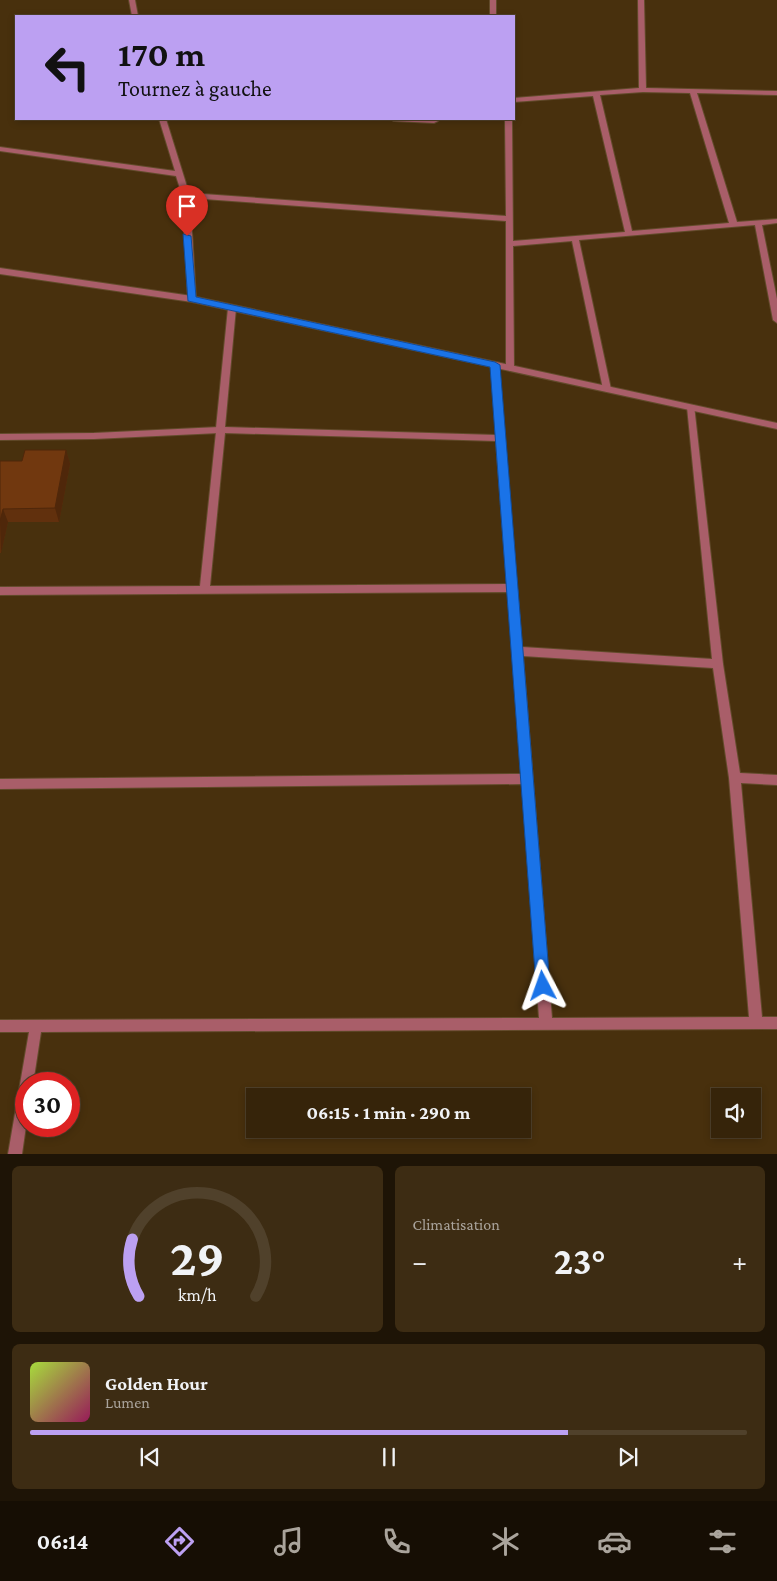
<!DOCTYPE html>
<html lang="fr">
<head>
<meta charset="utf-8">
<style>
  :root { --surface:#36240a; --page:#3d2c13; --text:#f1f3f6; --muted:#aaa49c; --line:#50412b; --accent:#bca0f2 }
  body { margin:0; font-family:"Crimson Pro",serif; background:var(--page); color:var(--text); height:100vh; display:flex; flex-direction:column; font-size:19px; white-space:nowrap }
  * { box-sizing:border-box; margin:0 }
  p { font-size:16px; color:var(--muted) }
  .icon { flex:none; width:28px; height:28px; fill:none; stroke:currentColor; stroke-width:2; stroke-linecap:round; stroke-linejoin:round }
  .map { position:relative; height:1154px; overflow:hidden }
  .side { display:flex; flex-direction:column; gap:12px; padding:12px; background:#1e1406; flex:1 }
  .side>* { flex:none }
  .top-card { position:absolute; left:15px; top:15px; width:500px; height:105px; border-radius:0px; box-shadow:0 2px 8px #0003,0 0 0 1px var(--line); background:#bca0f2; color:#111; overflow:hidden }
  .tools { position:absolute; left:711px; top:1088px; display:grid; gap:10px }
  .tools a { display:grid; place-items:center; width:50px; height:50px; border-radius:0px; background:var(--surface); box-shadow:0 2px 8px #0003,0 0 0 1px var(--line); font-size:25px }
  .speed { position:absolute; left:15px; top:1072px; display:flex; gap:10px; font-size:25px; font-weight:700; text-align:center }
  .speed>* { display:grid; place-content:center; width:65px; height:65px; border-radius:50%; background:var(--surface); box-shadow:0 2px 8px #0003,0 0 0 1px var(--line); line-height:1 }
  .speed .limit { border:8px solid #d22; background:#fff; color:#111 }
  .pin { position:absolute; display:grid; place-items:center; width:42px; height:42px; color:#fff; margin:-51px -21px; border-radius:50% 50% 50% 0; rotate:-45deg; box-shadow:0 0 5px #0007 }
  .pin .icon { rotate:45deg }
  .me { position:absolute; width:55px; margin:-28px; rotate:356deg; stroke-linejoin:round; filter:drop-shadow(0 0 4px #0008) }
  .turn { display:flex; align-items:center; gap:18px; height:105px; padding:0 20px; font-size:22px }
  .turn .icon { width:65px; height:65px; stroke-width:2.5 }
  .turn b { display:block; font-size:35px; line-height:42px }
  .big { font-size:38px; font-weight:700; line-height:1.1 }
  .side .widget { flex:1; display:flex; flex-direction:column; justify-content:center; gap:8px; min-width:0; padding:0 18px; border-radius:8px; background:var(--page) }
  .side .dial { align-items:center; gap:0 }
  .dial svg { height:130px; overflow:visible; fill:none; stroke:var(--line); stroke-width:7; stroke-linecap:round; text-anchor:middle }
  .dial text { fill:var(--text); stroke:none }
  .song { display:flex; align-items:center; gap:15px }
  .cover { width:60px; height:60px; border-radius:8px; background:linear-gradient(135deg,hsl(80 70% 55%),hsl(330 70% 35%)) }
  .played { height:5px; border-radius:2px; background:linear-gradient(90deg,var(--accent) 75%,var(--line) 75%) }
  .keys { display:flex; justify-content:space-around; direction:ltr }
  .heat { display:flex; justify-content:space-between; align-items:center; font-size:28px; direction:ltr }
  .side .tiles { flex:1; display:grid; gap:12px; grid-template-columns:1fr 1fr }
  .widget:last-child { grid-column:span 2 }
  .trip { position:absolute; left:246px; top:1088px; width:285px; height:50px; border-radius:0px; background:var(--surface); box-shadow:0 2px 8px #0003,0 0 0 1px var(--line); font-weight:700; line-height:50px; text-align:center }
  .dock { display:flex; height:80px; justify-content:space-around; align-items:center; background:#160e04; color:var(--muted) }
  .dock .icon { width:35px; height:35px }
  .dock .selected { color:var(--accent) }
  .dock b { font-size:22px; color:var(--text) }
  .map>svg:first-child { display:block }
</style>
</head>
<body>
<div class="map">
<svg width="777" height="1154" viewBox="0 0 777 1154">
  <rect width="100%" height="100%" fill="#48300d"/>
  <g fill="none" stroke-linecap="round" stroke-linejoin="round">
    <defs>
      <path id="service" d="M219,427L224,430L219,433L94,439L0,440V434L94,433Z"/>
      <path id="minor" d="M129,0H135L138,16H132Z
        M490,0H496V16H490Z
        M638,0H644L646,88L777,91V95L697,93L737,222L777,219V223L762,225L777,299V323L773,320L755,225L579,240L611,389L607,392L603,389L572,241L513,246L514,368L510,371L506,368V221L190,198L196,299L192,302L188,299L182,195L176,176L0,151V147L175,171L159,119H166L189,193L506,216L505,119H512L513,241L625,232L593,96L514,102V98L639,88ZM643,92L690,93L729,223L632,231L600,95Z
        M390,119H432L438,121L434,123L394,121Z
        M232,305L236,308L225,427L496,435L491,365L492,363H498L522,647L712,659L687,407L688,405H694L723,664L740,773L777,775V785L741,783L762,1017H777V1029L41,1032L33,1084H26V1126L22,1154H8L29,1032H0V1020L539,1018L522,784L0,789V779L521,774L508,592L0,595V587L200,586L216,432L214,430L216,428L228,308ZM225,433L496,441L507,584L210,586ZM523,656L713,668L729,778L749,1017L552,1018Z"/>
      <path id="tertiary" d="M0,268L192,296L777,423V429L192,302L0,274Z"/>
    </defs>
    <!-- service casing -->
    <use href="#service" stroke="#624b2b" stroke-width="2"/>
    <!-- minor casing -->
    <use href="#minor" stroke="#624b2b" stroke-width="2"/>
    <!-- tertiary casing -->
    <use href="#tertiary" stroke="#624b2b" stroke-width="2"/>
    <!-- service -->
    <use href="#service" fill="#a95e69" fill-rule="evenodd"/>
    <!-- minor -->
    <use href="#minor" fill="#a95e69" fill-rule="evenodd"/>
    <!-- tertiary -->
    <use href="#tertiary" fill="#a95e69" fill-rule="evenodd"/>
  </g>
  <!-- wall -->
  <path fill="#61300d" d="M66,450L70,464L59,522H8L1,553H0V461H22Z"/>
  <!-- shaded-wall -->
  <path fill="#4f270a" d="M66,450L70,464L59,522L55,508Z
    M3,509L8,522L1,553L0,521Z"/>
  <!-- building -->
  <path fill="#71380f" stroke="#4f270a" d="M25,450H66L55,508L3,509L0,521V461H22Z"/>
  <!-- route -->
  <path fill="#1a73e8" stroke="#114b97" d="M183,234L191,236L196,297L495,362L500,365L550,986L548,991L543,993L538,991L536,986L490,367L188,301Z"/>
</svg>
<div class="tools">
<a><svg class="icon" aria-label="sound" viewBox="0 0 24 24"><path d="M4 9h4l5-4v14l-5-4H4zM17 9q2 3 0 6"/></svg></a>
</div>
<div class="speed"><div class="limit">30</div></div>
<div class="pin" style="left:187px;top:236px;background:#d93025"><svg class="icon" aria-label="arrive" viewBox="0 0 24 24"><path d="M6 21V4h12l-3 4 3 4H6"/></svg></div>
<svg class="me" style="left:543px;top:986px" viewBox="-20 -20 40 40"><path d="M0-17L14 15 0 8-14 15z" fill="#1a73e8" stroke="#fff" stroke-width="4"/></svg>
<div class="trip">06:15 · 1 min · 290 m</div>
<div class="top-card">
<div class="turn"><svg class="icon" aria-label="left" viewBox="0 0 24 24"><path d="M17 20v-9H6M10 6l-5 5 5 5"/></svg><div><b>170 m</b>Tournez à gauche</div></div>
</div>
</div>
<section class="side">
<div class="tiles">
<div class="widget dial"><svg viewBox="0 0 100 80">
<path d="M14 69A42 42 0 1 1 86 69"/>
<path d="M14 69A42 42 0 0 1 10 34" stroke="#bca0f2"/>
<text x="50" y="56" font-size="32" font-weight="700">29</text>
<text x="50" y="72" font-size="11">km/h</text>
</svg></div>
<div class="widget"><p>Climatisation</p>
<div class="heat"><a>−</a><b class="big">23°</b><a>+</a></div>
</div>
<div class="widget">
<div class="song"><i class="cover"></i><div><b>Golden Hour</b><p>Lumen</p></div></div>
<div class="played"></div>
<div class="keys"><svg class="icon" aria-label="previous" viewBox="0 0 24 24"><path d="M18 5L8 12l10 7zM5 5v14"/></svg><svg class="icon" aria-label="pause" viewBox="0 0 24 24"><path d="M8 5v14M16 5v14"/></svg><svg class="icon" aria-label="next" viewBox="0 0 24 24"><path d="M6 5l10 7-10 7zM19 5v14"/></svg></div>
</div>
</div>
</section>
<nav class="dock">
<b>06:14</b>
<svg class="icon selected" aria-label="directions" viewBox="0 0 24 24"><path d="M12 3l9 9-9 9-9-9zM9 14v-3h6M13 9l2 2-2 2"/></svg>
<svg class="icon" aria-label="music" viewBox="0 0 24 24"><path d="M9 18V5l10-2v13"/><circle cx="6" cy="18" r="3"/><circle cx="16" cy="16" r="3"/></svg>
<svg class="icon" aria-label="phone" viewBox="0 0 24 24"><path d="M5 4h4l2 5-3 2q2 4 5 5l2-3 5 2v4C11 20 4 13 5 4z"/></svg>
<svg class="icon" aria-label="climate" viewBox="0 0 24 24"><path d="M12 3v18M4 7l16 10M4 17L20 7"/></svg>
<svg class="icon" aria-label="car" viewBox="0 0 24 24"><path d="M5 17H2v-5l4-1 3-4h7l3 4 3 1v5h-3M9 17h6M6 11h13"/><circle cx="7" cy="17" r="2"/><circle cx="17" cy="17" r="2"/></svg>
<svg class="icon" aria-label="filters" viewBox="0 0 24 24"><path d="M4 7h16M4 17h16"/><circle cx="9" cy="7" r="2"/><circle cx="15" cy="17" r="2"/></svg>
</nav>
</body>
</html>
